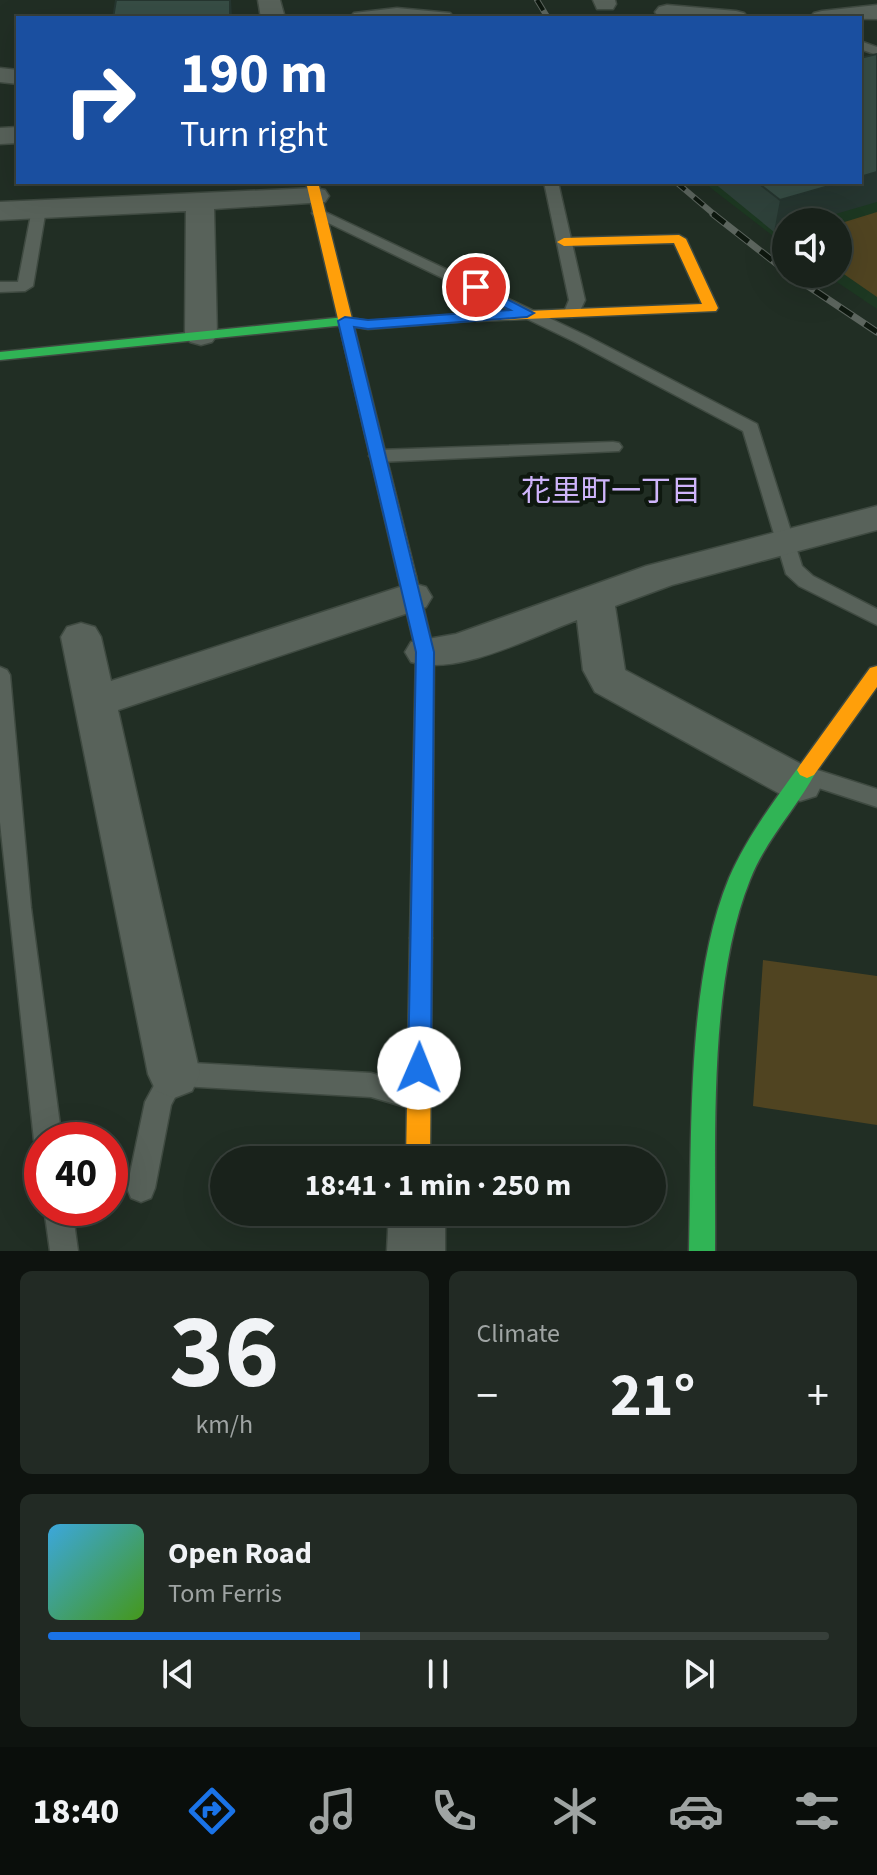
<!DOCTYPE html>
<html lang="en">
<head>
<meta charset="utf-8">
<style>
  :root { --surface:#19221b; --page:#222a24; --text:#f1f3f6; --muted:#9fa4a3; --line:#373f3a; --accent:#1a73e8 }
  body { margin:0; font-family:"Source Sans 3","Noto Sans JP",sans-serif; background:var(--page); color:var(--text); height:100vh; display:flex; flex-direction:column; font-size:30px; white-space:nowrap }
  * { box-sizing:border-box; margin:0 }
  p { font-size:26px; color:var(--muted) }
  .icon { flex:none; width:44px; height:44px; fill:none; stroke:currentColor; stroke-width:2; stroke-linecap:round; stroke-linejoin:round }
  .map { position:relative; height:1251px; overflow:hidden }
  .side { display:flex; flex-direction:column; gap:20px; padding:20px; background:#0e130f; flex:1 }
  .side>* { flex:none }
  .guide { position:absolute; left:16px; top:16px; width:846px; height:168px; border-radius:0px; box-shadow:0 8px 32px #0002,0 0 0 2px var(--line); background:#1a4fa0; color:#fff; overflow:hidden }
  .buttons { position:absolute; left:772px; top:208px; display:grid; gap:16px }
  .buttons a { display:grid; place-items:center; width:80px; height:80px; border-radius:50%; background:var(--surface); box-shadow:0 8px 32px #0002,0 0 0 2px var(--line); font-size:40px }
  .speed { position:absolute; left:24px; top:1122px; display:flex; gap:16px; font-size:40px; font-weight:700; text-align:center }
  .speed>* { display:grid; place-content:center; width:104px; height:104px; border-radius:50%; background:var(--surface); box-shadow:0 8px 32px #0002,0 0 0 2px var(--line); line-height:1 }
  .speed .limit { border:12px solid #d22; background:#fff; color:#111 }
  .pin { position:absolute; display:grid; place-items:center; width:68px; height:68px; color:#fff; margin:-34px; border:4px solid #fff; border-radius:50%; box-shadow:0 2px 8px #0007 }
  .me { position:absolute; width:88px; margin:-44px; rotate:1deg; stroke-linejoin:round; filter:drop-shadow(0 0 6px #0008) }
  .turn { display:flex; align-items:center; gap:28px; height:168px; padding:0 32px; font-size:36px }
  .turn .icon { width:104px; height:104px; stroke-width:2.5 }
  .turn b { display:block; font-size:56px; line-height:68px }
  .big { font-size:60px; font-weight:700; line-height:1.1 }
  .side .tile { flex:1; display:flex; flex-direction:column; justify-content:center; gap:12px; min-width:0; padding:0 28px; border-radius:12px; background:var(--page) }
  .side .dial { align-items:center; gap:0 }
  .dial b { font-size:104px; line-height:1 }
  .song { display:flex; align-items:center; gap:24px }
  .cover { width:96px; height:96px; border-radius:12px; background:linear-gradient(135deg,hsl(200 70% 55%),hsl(100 70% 35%)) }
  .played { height:8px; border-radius:4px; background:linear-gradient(90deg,var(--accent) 40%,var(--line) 40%) }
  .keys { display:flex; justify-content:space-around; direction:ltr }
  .heat { display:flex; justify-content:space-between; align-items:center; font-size:44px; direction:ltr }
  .side .tiles { flex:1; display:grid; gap:20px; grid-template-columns:1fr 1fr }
  .tile:last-child { grid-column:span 2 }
  .trip { position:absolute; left:210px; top:1146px; width:456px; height:80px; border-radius:40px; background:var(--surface); box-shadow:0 8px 32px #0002,0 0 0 2px var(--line); font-weight:700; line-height:80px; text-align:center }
  .tab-bar { display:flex; height:128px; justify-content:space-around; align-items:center; background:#0a0e0b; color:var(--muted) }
  .tab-bar .icon { width:56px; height:56px }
  .tab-bar .on { color:var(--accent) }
  .tab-bar b { font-size:36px; color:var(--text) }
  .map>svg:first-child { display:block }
</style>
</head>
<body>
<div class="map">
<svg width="877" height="1251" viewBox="0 0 877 1251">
  <rect width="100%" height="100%" fill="#212e24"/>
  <!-- built -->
  <path fill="#1d3822" d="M877,63V309L825,274H838V222H786V246L703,182H860Z"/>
  <!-- green -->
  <path fill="#504421" d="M877,212V297L838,270V224Z
    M763,960L877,976V1125L753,1106Z"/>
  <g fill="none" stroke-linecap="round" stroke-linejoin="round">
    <defs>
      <path id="lane" d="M860,41L877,47V55L860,49Z
        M544,182H558L585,300L578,315L572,317L564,312L569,300Z
        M39,205L46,209L33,286L25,291L0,292V282H18L32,209Z
        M319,209L587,336L757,424L802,566L813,576L877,609V625L799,586L786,574L743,431L575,342L314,216L312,213Z
        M613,442L619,443L622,447L619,451L378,462L369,456L378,450Z
        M0,667L7,670L10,675L31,908L62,1140H42V1151L34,1140L0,822Z
        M805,766L877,789V807L797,781L794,775L797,769Z
        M174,1062L371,1073L425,1089L429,1098L425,1107L416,1110L371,1097L181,1086L171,1105L155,1188L151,1198L141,1202L131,1198L127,1188L145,1102L165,1065Z
        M44,1208H72L78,1251H50Z"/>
      <path id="street" d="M258,0H280L285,18H261Z
        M593,0H615L616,4L613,9H597Z
        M667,5L736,11L744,13L748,18L659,17L655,12L659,7Z
        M877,5V19L810,18L814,13L822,11Z
        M397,8L450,13L454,18H350L354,13Z
        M0,68L18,70V84L0,82Z
        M18,127V143L0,144V128Z
        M315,188L325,190L329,196L325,202L214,209L217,335L212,342L201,345L190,342L185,335L186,211L0,220V202Z
        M877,506V530L672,585L615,606L625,670L816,772L822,784L816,796L800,801L784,796L595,692L583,670L577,620C532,637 458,676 411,662L405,652L411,642L456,634L646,566Z
        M412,583L426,587L432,597L426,607L118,710L200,1074L192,1091L174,1098L156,1091L148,1074L61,637L67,627L81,623L95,627L101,637L111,681Z
        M389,1212H445V1251H387Z"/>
      <path id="fast" d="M477,313L484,317L482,320L368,329L345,325L0,360V352L345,317L368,321Z
        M407,570L416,576L434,652L432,938L429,945L421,947L413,945L410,938L416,652L398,576Z
        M807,762L814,765L817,770C797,808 766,839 750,880C708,984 716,1139 715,1251H689C692,1139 686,981 729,878C747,837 774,801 800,765Z"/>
      <path id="slow" d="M306,182H318L416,576L407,582L398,576Z
        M679,235L686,239L718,308L716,311L477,321L470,317L477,313L702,304L674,243L564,246L557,242L564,238Z
        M877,666V687L814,775L807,778L800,775L797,770L800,765L870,668Z
        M421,929L429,931L432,938L430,1160H406L410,938L413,931Z"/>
    </defs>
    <!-- lane casing -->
    <use href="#lane" stroke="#3f4a41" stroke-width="3"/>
    <!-- street casing -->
    <use href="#street" stroke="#3f4a41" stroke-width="3"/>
    <!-- fast casing -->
    <use href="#fast" stroke="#3f4a41" stroke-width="3"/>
    <!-- slow casing -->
    <use href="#slow" stroke="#3f4a41" stroke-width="3"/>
    <!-- lane -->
    <use href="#lane" fill="#58625a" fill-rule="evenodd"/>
    <!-- street -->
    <use href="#street" fill="#58625a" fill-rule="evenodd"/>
    <!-- fast -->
    <use href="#fast" fill="#30b455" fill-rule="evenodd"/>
    <!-- slow -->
    <use href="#slow" fill="#ff9f0a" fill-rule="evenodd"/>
    <defs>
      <path id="rail-far1" d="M537,0L548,18
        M676,182L716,216"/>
      <path id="rail" d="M713,214L786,271
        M790,274L877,332"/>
    </defs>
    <!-- rail-far1 casing -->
    <use href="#rail-far1" stroke="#5c655e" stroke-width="6"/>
    <!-- rail casing -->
    <use href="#rail" stroke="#5c655e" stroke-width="7"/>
    <!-- rail-far1 -->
    <use href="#rail-far1" stroke="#0e180f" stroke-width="4" stroke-dasharray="12" stroke-linecap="butt"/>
    <!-- rail -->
    <use href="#rail" stroke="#0e180f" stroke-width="5" stroke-dasharray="15" stroke-linecap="butt"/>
  </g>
  <!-- wall -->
  <path fill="#2f423b" d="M713,182H860L774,232Z"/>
  <!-- shaded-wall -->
  <path fill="#263630" d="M230,0H231L232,18H230Z
    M877,172V202L808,222H786V229L774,232L780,200L843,182H860V177Z"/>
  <!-- building -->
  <path fill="#374d45" stroke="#263630" stroke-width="2" d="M116,0H230V18H113Z
    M877,54V172L860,177V58Z
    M757,182H843L780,200Z"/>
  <!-- route -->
  <path fill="#1a73e8" stroke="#114b97" stroke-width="2" d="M476,283L534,313L527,317L368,329L354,327L434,652L431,1068L428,1075L419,1079L411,1075L408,1068L416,652L338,321L345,317L368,320L510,310L471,290V284Z"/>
  <g text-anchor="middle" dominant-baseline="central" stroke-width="8" stroke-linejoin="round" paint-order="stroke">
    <!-- neighbourhood labels -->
    <g font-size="30" fill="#cfb5fb" stroke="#0e180f">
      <text x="611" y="491">花里町一丁目</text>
    </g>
  </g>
</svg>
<div class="buttons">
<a><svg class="icon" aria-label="sound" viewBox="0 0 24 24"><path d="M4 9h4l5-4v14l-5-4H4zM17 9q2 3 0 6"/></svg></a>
</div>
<div class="speed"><div class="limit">40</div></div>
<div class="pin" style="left:476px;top:287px;background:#d93025"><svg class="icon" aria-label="arrive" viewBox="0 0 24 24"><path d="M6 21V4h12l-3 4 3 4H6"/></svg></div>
<svg class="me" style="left:419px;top:1068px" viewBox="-20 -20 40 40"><circle r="19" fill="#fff"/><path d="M0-13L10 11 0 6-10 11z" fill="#1a73e8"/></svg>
<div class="trip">18:41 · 1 min · 250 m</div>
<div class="guide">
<div class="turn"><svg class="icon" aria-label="right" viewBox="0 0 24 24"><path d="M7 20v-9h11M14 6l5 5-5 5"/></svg><div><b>190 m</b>Turn right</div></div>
</div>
</div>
<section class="side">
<div class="tiles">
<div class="tile dial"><b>36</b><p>km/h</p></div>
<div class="tile"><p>Climate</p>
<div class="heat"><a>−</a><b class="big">21°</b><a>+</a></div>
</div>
<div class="tile">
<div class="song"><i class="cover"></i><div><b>Open Road</b><p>Tom Ferris</p></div></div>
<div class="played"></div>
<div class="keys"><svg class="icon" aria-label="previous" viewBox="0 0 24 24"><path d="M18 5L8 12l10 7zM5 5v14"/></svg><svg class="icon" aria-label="pause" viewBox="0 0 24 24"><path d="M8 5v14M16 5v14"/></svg><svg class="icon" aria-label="next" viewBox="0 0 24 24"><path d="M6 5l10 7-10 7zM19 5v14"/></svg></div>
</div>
</div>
</section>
<nav class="tab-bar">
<b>18:40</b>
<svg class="icon on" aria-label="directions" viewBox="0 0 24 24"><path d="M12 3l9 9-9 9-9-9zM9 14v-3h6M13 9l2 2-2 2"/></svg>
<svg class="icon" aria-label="music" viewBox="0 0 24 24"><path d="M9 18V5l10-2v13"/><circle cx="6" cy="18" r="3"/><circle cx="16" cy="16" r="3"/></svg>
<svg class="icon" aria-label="phone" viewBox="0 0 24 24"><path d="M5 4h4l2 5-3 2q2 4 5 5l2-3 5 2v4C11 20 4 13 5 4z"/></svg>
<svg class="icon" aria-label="climate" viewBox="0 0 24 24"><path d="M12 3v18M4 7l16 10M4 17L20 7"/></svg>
<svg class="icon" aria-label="car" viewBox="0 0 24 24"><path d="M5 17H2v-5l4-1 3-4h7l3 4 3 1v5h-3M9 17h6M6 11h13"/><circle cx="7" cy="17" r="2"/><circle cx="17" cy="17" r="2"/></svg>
<svg class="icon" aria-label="filters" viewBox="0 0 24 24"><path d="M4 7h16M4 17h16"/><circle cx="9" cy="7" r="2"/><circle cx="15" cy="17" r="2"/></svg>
</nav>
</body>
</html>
